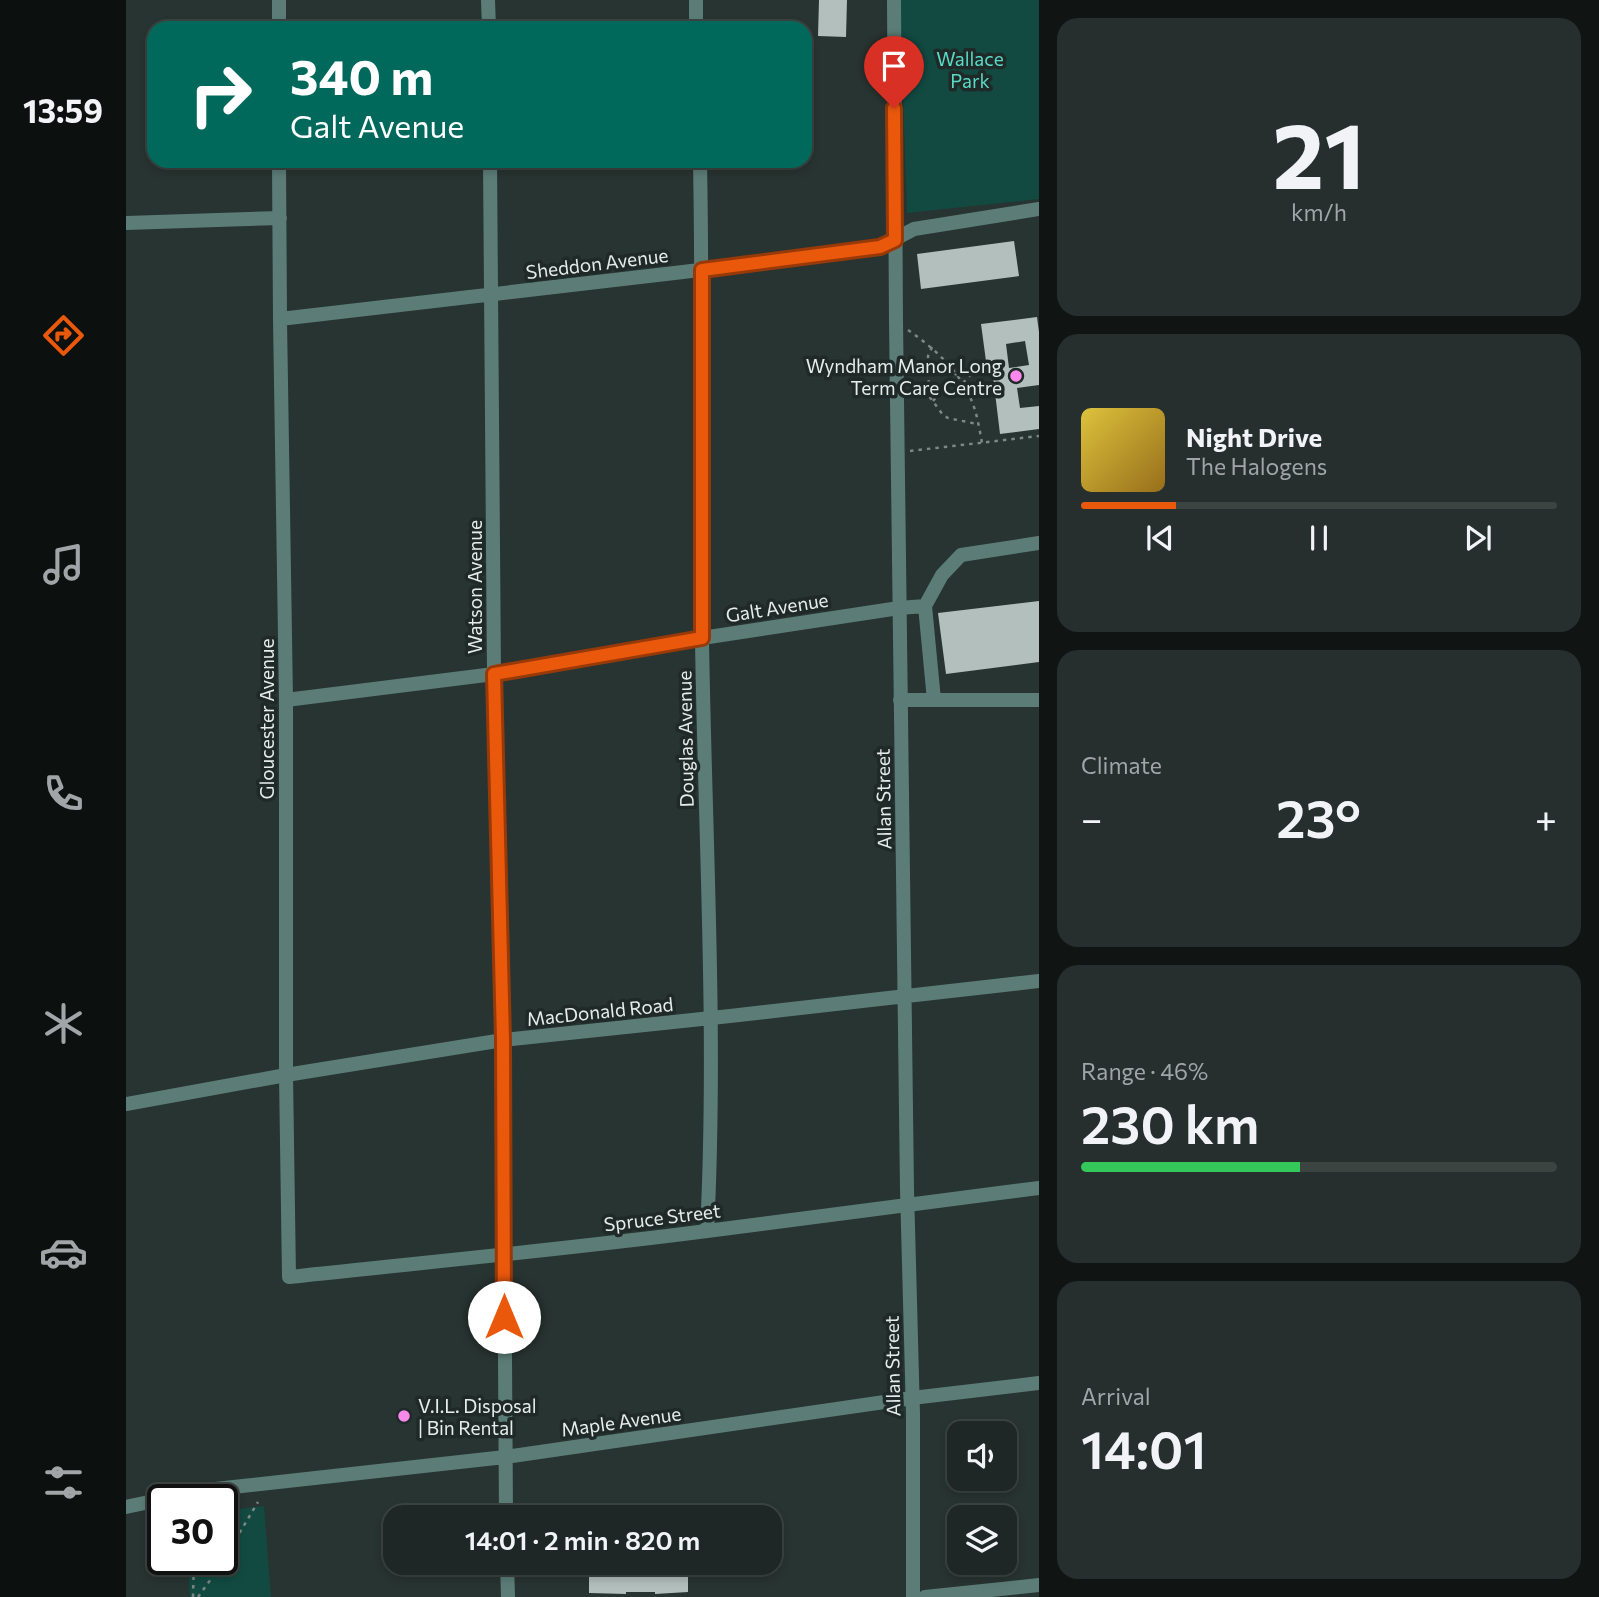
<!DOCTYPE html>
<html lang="en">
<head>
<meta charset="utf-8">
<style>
  :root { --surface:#1e2725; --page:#262f2d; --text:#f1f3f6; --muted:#a1a5a7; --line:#3c4442; --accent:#ea580c }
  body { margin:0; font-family:Commissioner,sans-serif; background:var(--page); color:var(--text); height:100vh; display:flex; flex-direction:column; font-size:26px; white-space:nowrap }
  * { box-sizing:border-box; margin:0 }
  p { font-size:23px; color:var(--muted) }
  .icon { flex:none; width:38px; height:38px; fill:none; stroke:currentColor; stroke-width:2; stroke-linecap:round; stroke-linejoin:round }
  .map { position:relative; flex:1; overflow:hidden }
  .side { display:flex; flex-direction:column; gap:18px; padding:18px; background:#101514; width:560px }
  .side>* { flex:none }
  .top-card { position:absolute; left:21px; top:21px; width:665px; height:147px; border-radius:21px; box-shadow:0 4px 10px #0003,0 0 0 2px var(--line); background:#00695c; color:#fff; overflow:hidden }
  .tools { position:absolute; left:821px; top:1421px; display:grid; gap:14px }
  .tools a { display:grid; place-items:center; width:70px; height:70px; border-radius:14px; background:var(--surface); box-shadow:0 4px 10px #0003,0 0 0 2px var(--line); font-size:35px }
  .speed { position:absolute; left:21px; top:1484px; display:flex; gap:14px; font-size:35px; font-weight:700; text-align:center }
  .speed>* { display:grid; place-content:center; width:91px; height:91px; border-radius:50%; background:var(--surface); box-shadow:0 4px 10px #0003,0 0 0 2px var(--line); line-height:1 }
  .speed .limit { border:4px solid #111; border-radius:10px; background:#fff; color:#111 }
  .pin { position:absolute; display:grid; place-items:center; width:60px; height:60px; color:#fff; margin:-72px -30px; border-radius:50% 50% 50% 0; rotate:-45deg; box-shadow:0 0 7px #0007 }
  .pin .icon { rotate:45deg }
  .me { position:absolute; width:77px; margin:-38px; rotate:0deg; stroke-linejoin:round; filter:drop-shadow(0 0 5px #0008) }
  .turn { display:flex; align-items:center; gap:24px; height:147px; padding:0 28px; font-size:32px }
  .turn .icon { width:91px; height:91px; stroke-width:2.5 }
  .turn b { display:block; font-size:49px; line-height:60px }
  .big { font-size:52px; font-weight:600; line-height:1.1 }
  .side .widget { flex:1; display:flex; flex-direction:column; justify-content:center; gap:10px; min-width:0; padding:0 24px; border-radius:21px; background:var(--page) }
  .side .dial { align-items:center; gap:0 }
  .dial b { font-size:91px; line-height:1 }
  .song { display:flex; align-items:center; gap:21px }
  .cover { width:84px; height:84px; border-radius:10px; background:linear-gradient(135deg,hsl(50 70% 55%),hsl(40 70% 35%)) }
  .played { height:7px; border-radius:4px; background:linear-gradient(90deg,var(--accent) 20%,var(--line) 20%) }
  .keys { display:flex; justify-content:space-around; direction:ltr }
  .heat { display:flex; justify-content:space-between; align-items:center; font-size:38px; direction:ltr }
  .charge { height:10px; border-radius:5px; background:linear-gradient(90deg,#34c759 46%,var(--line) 0) }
  .trip { position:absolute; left:257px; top:1505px; width:399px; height:70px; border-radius:21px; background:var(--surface); box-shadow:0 4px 10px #0003,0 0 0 2px var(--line); font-weight:600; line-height:70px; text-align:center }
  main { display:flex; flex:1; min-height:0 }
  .tabs { display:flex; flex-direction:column; width:126px; justify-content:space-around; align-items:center; background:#0c100f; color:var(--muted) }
  .tabs .icon { width:49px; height:49px }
  .tabs .current { color:var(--accent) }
  .tabs b { font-size:32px; color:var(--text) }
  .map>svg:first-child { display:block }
</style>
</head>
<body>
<main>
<nav class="tabs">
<b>13:59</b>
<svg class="icon current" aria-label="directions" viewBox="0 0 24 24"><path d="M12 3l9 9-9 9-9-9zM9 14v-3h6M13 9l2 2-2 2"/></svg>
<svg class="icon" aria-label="music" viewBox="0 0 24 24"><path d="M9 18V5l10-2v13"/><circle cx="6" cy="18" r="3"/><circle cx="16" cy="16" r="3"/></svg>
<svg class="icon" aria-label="phone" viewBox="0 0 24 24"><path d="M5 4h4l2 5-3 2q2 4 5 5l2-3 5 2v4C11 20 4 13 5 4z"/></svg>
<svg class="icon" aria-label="climate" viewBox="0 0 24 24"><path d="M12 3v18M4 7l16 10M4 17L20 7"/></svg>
<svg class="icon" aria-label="car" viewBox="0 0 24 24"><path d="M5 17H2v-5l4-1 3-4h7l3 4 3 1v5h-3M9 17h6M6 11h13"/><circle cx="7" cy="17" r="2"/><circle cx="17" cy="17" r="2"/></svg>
<svg class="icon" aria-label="filters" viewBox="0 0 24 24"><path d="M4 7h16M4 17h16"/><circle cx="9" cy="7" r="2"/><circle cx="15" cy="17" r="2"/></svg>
</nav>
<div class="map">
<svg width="913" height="1597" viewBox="0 0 913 1597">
  <rect width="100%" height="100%" fill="#283431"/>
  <!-- green -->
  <path fill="#124a42" d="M774,0H913V199L781,213Z
    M138,1506L145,1597H64L62,1559H96V1511Z"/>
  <!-- building -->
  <path fill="#b2bfbc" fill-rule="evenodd" d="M693,0H721L720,37L692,36Z
    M888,241L893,276L795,289L791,254Z
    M911,317L913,332V385L891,388L894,408L913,406V429L874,434L867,376H862L855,324ZM899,341L903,365L883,368L880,344Z
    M913,601V662L820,674L812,613Z
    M538,1563H562V1592L529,1594V1592H500V1594L463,1593V1564Z"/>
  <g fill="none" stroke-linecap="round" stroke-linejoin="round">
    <!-- path -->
    <path stroke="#7d8785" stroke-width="2.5" stroke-dasharray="3.5 5" stroke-linecap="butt" d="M782,330C811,350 838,375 849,410C852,420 854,432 856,443
      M806,347L802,356L803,396L817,415L822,418L851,424
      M837,383L849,370L857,369
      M807,401L830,374
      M784,451L913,436
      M67,1597L68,1559
      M72,1597L90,1572L132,1502"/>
    <!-- minor -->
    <path stroke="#5c7d77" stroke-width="14" d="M153,0V28
      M362,0L363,28
      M570,0V28
      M768,0L770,321L781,1189L787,1414V1597
      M153,161L154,319L160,700V1075L163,1277C302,1262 442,1249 581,1231C691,1217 802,1202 913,1188
      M364,161L368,674L377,1040L380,1517
      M574,161C577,321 574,480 576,640C579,837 591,1034 581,1231
      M0,223L154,218
      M154,319L557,272L754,247L788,229L913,209
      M799,606L808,700
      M160,700L368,674L576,638L773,608L799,606L816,575L835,555L913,543
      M774,700H913
      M0,1104L160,1075L377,1040L604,1016L913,981
      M0,1507L80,1490L379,1457L786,1398L913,1383
      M381,1563L382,1597
      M799,1597L913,1585"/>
  </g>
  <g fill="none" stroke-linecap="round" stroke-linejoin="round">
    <defs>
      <path id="route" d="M378,1317L377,1040L368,674L576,638V270L754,247L769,240L768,108"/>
    </defs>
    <!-- route casing -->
    <use href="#route" stroke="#983908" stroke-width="18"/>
    <!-- route -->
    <use href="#route" stroke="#ea580c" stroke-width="12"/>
  </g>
  <!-- markers -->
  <g fill="#f888ea" stroke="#1f2a28" stroke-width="2.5">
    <circle cx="890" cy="376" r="7"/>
    <circle cx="278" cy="1416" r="7"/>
  </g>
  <g text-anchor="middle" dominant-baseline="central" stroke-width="7" stroke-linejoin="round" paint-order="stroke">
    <!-- park labels -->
    <g font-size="19" fill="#59d9c6" stroke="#1f2a28">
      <text x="844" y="58">Wallace<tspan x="844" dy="22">Park</tspan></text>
    </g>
    <!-- street labels -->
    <g font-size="19" fill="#e5eceb" stroke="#1f2a28">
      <text transform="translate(471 263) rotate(-7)">Sheddon Avenue</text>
      <text transform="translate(348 587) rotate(-90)">Watson Avenue</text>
      <text transform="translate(651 607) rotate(-9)">Galt Avenue</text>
      <text transform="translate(140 719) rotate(-90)">Gloucester Avenue</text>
      <text transform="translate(559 739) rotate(-91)">Douglas Avenue</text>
      <text transform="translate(757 799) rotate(-91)">Allan Street</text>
      <text transform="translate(474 1011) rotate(-6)">MacDonald Road</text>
      <text transform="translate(536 1217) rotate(-7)">Spruce Street</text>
      <text transform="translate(766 1366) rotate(-91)">Allan Street</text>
      <text transform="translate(495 1421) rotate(-8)">Maple Avenue</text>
    </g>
    <!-- poi labels -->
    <g font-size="19" fill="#e5eceb" stroke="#1f2a28" text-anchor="end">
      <text x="876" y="365">Wyndham Manor Long<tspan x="876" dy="22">Term Care Centre</tspan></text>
      <text x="292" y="1405" text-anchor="start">V.I.L. Disposal<tspan x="292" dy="22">| Bin Rental</tspan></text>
    </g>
  </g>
</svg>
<div class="tools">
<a><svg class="icon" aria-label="sound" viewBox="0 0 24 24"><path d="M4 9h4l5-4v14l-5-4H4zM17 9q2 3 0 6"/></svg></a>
<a><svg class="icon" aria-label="layers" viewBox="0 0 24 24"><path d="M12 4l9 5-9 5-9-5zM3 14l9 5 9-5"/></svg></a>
</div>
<div class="speed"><div class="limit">30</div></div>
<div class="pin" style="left:768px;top:108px;background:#d93025"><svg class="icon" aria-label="arrive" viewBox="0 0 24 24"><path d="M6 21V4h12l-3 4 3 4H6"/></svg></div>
<svg class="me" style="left:378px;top:1317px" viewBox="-20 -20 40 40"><circle r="19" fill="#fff"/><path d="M0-13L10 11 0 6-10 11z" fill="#ea580c"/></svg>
<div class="trip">14:01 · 2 min · 820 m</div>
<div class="top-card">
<div class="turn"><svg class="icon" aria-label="right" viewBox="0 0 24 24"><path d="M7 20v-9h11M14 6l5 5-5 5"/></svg><div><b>340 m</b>Galt Avenue</div></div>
</div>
</div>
<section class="side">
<div class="widget dial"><b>21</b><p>km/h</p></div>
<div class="widget">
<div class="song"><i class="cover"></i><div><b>Night Drive</b><p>The Halogens</p></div></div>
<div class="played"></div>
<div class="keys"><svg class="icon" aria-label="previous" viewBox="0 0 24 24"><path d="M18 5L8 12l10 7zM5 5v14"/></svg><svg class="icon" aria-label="pause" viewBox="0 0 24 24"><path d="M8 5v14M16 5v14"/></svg><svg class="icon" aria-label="next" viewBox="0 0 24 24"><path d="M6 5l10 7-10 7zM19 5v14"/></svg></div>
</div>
<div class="widget"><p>Climate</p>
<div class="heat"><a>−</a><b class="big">23°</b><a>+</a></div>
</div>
<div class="widget"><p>Range · 46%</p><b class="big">230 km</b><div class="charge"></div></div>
<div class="widget"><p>Arrival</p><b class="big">14:01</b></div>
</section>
</main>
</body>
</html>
